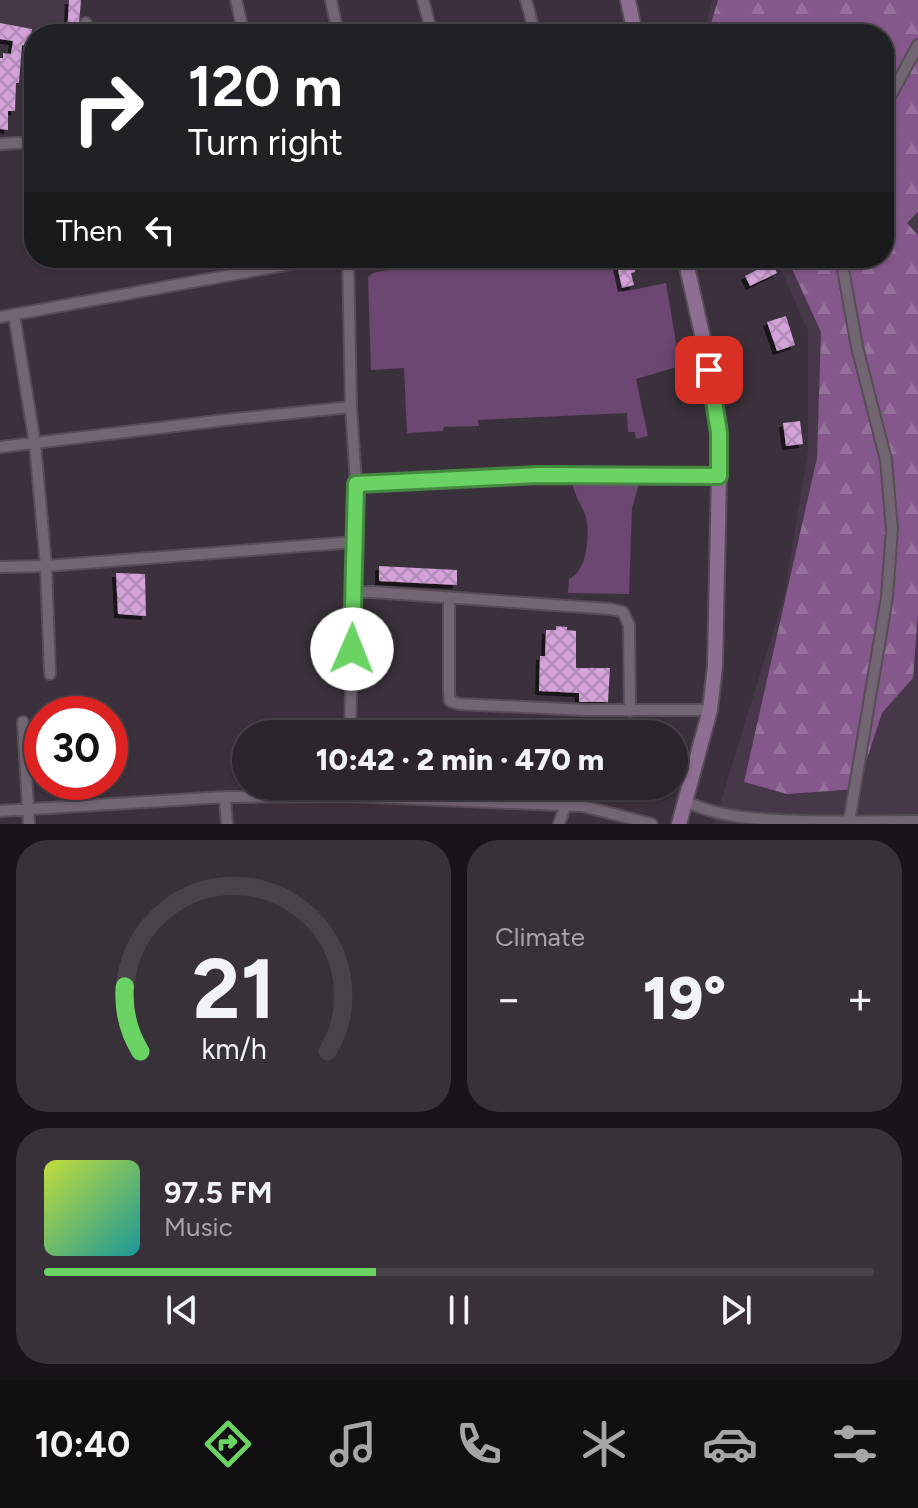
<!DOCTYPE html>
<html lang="en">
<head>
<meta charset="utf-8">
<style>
  :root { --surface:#2c252d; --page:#383139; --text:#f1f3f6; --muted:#a6a5aa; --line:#484249; --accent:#6ad364 }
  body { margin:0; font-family:Figtree,sans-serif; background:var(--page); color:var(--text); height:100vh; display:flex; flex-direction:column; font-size:30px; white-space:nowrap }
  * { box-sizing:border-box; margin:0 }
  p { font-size:26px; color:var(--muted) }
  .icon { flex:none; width:44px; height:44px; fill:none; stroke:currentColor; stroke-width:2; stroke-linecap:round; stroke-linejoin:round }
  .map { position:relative; height:824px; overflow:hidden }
  .details { display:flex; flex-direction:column; gap:16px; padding:16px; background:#181419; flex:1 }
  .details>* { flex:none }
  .top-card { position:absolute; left:24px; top:24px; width:870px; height:244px; border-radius:32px; box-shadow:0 2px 6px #0004,0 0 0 2px var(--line); background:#202124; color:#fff; overflow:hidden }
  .speed { position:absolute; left:24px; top:696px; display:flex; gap:16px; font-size:40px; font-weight:700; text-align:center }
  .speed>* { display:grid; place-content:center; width:104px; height:104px; border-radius:50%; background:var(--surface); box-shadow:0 2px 6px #0004,0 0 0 2px var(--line); line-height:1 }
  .speed .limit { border:12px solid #d22; background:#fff; color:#111 }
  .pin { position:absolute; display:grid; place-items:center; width:68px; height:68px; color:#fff; margin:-34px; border-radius:16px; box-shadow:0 4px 12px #0006 }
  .me { position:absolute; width:88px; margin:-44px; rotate:1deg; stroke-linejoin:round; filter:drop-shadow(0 0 6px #0008) }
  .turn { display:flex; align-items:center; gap:28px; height:168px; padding:0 32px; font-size:36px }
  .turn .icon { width:104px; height:104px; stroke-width:2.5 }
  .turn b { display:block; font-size:56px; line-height:68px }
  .then { display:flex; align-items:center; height:76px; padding:0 32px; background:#0003; gap:16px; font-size:30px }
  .big { font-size:60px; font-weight:800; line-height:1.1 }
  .details .tile { flex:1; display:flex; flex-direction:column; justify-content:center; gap:12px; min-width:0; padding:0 28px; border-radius:32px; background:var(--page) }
  .details .dial { align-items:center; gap:0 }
  .dial svg { height:208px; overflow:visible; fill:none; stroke:var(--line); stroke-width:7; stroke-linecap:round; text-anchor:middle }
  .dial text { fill:var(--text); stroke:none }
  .song { display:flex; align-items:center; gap:24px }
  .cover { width:96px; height:96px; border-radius:12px; background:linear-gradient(135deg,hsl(70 70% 55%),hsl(180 70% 35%)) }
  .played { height:8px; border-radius:4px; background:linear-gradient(90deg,var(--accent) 40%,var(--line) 40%) }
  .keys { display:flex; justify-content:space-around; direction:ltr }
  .heat { display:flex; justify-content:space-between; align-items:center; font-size:44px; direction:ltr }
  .details .tiles { flex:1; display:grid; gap:16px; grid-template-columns:1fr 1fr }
  .tile:last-child { grid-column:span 2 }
  .trip { position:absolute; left:232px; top:720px; width:456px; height:80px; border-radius:40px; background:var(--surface); box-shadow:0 2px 6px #0004,0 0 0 2px var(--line); font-weight:800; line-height:80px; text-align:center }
  .dock { display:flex; height:128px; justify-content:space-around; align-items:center; background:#120f12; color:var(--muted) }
  .dock .icon { width:56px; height:56px }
  .dock .active { color:var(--accent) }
  .dock b { font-size:36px; color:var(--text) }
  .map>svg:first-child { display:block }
</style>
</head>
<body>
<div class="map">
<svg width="918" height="824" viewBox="0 0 918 824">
  <defs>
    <pattern id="forest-firs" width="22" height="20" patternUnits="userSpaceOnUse" patternTransform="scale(2)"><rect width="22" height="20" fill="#84588a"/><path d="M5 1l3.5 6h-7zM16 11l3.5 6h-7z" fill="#95709b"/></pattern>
    <pattern id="building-cross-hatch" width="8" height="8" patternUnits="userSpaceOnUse" patternTransform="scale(2)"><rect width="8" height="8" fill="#d2a2d8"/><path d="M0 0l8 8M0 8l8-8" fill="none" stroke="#af8ab4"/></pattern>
    <filter id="shadow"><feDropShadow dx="-4" dy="4" stdDeviation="0" flood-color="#0009"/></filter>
  </defs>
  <rect width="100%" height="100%" fill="#3b313c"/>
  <!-- built -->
  <path fill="#463848" d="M0,0H82L80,34H34V47L0,42Z
    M712,0H918V824H714L785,593L808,450V331L776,258H884V34H704Z"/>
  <!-- grass -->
  <path fill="#6c4771" d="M439,258H615L622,292L666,283L680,366L636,379L648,436L636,439L635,432H628L627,413L478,420L479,426L444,427L443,431L407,433L404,368L371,370L368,277L373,273Z
    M639,484L632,508L629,594L568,593L569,579C573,576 577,574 579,570C588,558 590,528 585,514C581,504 575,496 573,485Z"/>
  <!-- forest -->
  <path fill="url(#forest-firs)" d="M718,0H918V212L907,223L918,235V613L913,678L882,713L857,789L787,794L744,782L817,458L821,332L787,258H884V34H708Z"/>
  <!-- building -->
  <path fill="url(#building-cross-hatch)" filter="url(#shadow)" d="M69,0H81L78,34H67Z
    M0,23L32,29L31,36L34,37V47L22,45L19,83H16L15,111H8V130L0,129V58H3V53L11,54L13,41L0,39Z
    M628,258L629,262H633L635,272L631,273L634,285L622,288L616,261Z
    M772,262L777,273L750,286L745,276Z
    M786,316L795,345L777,351L767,322Z
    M800,421L803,444L786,446L783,423Z
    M379,566L457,570V585L379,581Z
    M116,573L145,574L146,616L118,614Z
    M556,626L567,627V630L576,631V668H610L608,702H579V693L539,691L540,656H545L546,630H556Z"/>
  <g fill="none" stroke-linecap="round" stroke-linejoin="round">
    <defs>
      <path id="street" d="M236,0L244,34
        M331,0L338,34
        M423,0L432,34
        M526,0L535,34
        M86,23V34
        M884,108L918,45
        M0,144L34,142
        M348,258L351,407L356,484L350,734
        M841,258L857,347L886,460L892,529L887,597L849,822
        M14,315L35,444L46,566L50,674
        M0,317L324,258
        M0,447L225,420L351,407
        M356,484L538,475L719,476
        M0,567L46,566L355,542
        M353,592H372L611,609L623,612L629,625L630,711
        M449,598V693L450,701L459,704L587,710H710
        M23,722L29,824
        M225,797L227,824
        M686,802C725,819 759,819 801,821C840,822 879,821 918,821
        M0,811L225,797L348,796L582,806L652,824
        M559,824L566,804"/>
      <path id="secondary" d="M628,0L635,34
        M679,824L710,710L715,666L719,476V433L704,343L685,258"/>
    </defs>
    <!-- street casing -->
    <use href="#street" stroke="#564d57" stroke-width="14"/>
    <!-- secondary casing -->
    <use href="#secondary" stroke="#564d57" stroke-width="18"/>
    <!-- street -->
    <use href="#street" stroke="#726673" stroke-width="10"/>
    <!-- secondary -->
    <use href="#secondary" stroke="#8e6e92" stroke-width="14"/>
  </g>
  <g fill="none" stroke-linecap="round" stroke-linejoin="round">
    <defs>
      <path id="route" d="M352,649L356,484L538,475L719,476V433L709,370"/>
    </defs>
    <!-- route casing -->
    <use href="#route" stroke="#458941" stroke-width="20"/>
    <!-- route -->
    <use href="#route" stroke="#6ad364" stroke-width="14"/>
  </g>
</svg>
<div class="speed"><div class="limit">30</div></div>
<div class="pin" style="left:709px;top:370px;background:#d93025"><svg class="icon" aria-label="arrive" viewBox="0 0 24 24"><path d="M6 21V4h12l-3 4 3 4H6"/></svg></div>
<svg class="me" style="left:352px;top:649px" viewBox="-20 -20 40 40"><circle r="19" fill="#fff"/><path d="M0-13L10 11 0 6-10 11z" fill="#6ad364"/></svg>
<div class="trip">10:42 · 2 min · 470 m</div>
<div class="top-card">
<div class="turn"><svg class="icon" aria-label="right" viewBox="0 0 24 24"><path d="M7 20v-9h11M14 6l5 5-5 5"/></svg><div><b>120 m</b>Turn right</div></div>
<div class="then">Then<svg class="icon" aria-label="left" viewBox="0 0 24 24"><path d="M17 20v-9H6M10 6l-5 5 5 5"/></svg></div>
</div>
</div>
<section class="details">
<div class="tiles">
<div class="tile dial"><svg viewBox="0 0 100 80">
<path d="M14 69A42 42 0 1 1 86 69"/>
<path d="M14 69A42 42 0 0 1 8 44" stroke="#6ad364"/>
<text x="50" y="56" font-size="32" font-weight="700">21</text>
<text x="50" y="72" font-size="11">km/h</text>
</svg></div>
<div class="tile"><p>Climate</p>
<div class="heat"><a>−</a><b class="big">19°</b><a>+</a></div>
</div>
<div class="tile">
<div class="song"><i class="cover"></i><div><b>97.5 FM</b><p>Music</p></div></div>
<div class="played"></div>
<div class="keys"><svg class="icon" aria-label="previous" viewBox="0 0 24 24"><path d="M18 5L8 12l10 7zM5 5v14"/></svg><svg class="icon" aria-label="pause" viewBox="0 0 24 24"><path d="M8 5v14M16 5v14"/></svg><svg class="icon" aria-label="next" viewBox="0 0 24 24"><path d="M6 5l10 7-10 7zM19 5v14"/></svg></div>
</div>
</div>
</section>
<nav class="dock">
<b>10:40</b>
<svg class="icon active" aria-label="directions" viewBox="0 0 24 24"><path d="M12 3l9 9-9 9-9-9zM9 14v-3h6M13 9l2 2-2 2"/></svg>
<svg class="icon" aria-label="music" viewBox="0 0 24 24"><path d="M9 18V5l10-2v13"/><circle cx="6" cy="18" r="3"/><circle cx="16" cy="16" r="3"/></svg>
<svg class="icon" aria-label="phone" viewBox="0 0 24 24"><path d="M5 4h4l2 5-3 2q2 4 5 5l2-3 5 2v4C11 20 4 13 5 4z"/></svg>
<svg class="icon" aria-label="climate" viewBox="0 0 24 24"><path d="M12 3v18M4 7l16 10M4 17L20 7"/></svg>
<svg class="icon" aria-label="car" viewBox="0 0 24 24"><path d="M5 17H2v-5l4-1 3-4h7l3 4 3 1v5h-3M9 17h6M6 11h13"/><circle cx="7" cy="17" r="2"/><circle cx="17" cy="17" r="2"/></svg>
<svg class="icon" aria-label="filters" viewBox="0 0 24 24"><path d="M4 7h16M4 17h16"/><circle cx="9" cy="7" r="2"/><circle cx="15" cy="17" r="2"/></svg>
</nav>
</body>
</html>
